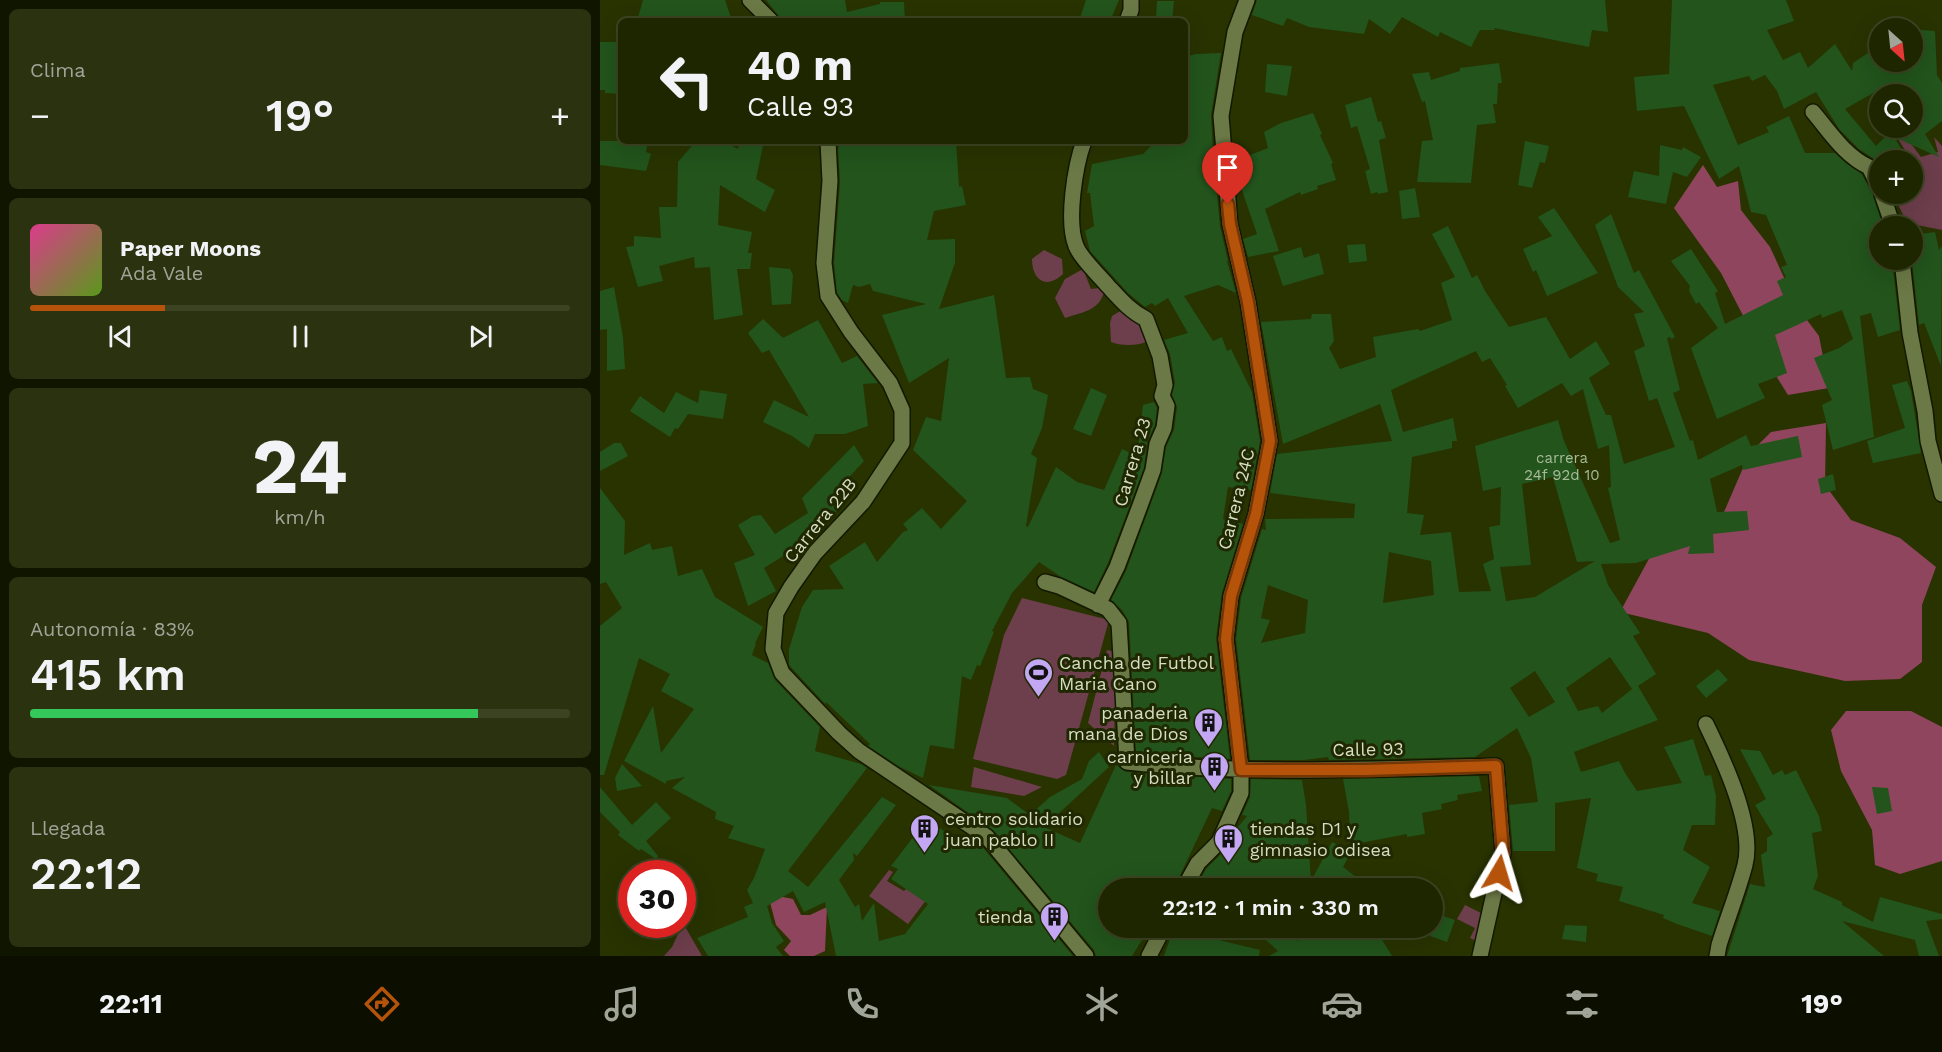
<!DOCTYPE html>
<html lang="es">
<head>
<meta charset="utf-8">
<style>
  :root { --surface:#1e2600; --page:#2b320f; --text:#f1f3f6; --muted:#a1a599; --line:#3c4322; --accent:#b45309 }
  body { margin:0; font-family:"Work Sans",sans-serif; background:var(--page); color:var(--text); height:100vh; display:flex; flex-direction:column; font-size:22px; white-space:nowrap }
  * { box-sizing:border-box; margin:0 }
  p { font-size:20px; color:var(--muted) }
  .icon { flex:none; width:33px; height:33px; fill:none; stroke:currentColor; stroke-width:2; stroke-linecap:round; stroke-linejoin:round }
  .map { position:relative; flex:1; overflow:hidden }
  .side { display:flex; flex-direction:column; gap:9px; padding:9px; background:#101500; width:600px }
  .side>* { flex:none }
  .top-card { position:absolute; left:18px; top:18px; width:570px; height:126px; border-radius:9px; box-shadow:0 6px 24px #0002,0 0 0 2px var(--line); background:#1e2600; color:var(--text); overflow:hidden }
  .needle { width:39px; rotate:153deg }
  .buttons { position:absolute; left:1269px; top:18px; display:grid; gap:12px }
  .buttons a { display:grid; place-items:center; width:54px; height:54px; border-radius:50%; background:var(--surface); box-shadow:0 6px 24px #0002,0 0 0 2px var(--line); font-size:30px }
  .speed { position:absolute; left:18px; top:860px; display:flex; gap:12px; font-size:30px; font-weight:700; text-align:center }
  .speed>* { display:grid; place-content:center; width:78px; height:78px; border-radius:50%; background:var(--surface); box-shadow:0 6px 24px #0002,0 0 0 2px var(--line); line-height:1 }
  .speed .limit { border:9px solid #d22; background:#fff; color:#111 }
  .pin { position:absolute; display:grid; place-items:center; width:51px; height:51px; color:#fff; margin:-62px -26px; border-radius:50% 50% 50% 0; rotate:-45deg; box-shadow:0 0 6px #0007 }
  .pin .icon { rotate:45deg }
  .me { position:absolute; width:66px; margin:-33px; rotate:7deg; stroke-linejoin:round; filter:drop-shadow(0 0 4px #0008) }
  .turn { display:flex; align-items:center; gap:21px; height:126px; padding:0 30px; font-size:27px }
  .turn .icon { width:78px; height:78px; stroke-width:2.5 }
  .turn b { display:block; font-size:42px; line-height:51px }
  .big { font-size:45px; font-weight:600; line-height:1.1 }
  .side .card { flex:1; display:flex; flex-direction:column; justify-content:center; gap:9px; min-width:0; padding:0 21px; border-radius:9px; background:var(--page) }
  .side .dial { align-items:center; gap:0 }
  .dial b { font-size:78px; line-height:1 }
  .song { display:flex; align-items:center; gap:18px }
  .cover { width:72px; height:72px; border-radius:9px; background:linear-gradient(135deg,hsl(330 70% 55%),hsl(90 70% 35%)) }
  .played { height:6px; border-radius:3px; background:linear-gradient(90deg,var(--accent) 25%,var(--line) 25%) }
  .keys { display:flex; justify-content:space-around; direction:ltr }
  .heat { display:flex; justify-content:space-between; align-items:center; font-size:33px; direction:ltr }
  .charge { height:9px; border-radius:4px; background:linear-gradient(90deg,#34c759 83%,var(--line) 0) }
  .trip { position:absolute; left:498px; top:878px; width:345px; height:60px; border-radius:30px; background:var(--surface); box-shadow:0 6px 24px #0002,0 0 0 2px var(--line); font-weight:600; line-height:60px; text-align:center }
  .dock { display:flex; height:96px; justify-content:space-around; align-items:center; background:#0c0f00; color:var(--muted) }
  .dock .icon { width:42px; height:42px }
  .dock .selected { color:var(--accent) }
  .dock b { font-size:27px; color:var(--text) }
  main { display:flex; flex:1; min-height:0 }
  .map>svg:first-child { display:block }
</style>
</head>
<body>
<main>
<section class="side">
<div class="card"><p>Clima</p>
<div class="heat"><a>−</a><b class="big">19°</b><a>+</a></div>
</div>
<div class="card">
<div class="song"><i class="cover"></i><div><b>Paper Moons</b><p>Ada Vale</p></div></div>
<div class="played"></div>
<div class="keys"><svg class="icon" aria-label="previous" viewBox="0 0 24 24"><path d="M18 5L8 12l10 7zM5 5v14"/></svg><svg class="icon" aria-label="pause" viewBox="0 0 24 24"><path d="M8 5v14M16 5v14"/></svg><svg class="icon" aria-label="next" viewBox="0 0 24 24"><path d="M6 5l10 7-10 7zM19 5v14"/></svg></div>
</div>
<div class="card dial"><b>24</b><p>km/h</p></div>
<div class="card"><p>Autonomía · 83%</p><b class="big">415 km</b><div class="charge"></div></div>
<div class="card"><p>Llegada</p><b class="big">22:12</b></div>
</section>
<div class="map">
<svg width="1342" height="956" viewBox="0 0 1342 956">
  <rect width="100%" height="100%" fill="#283300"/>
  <!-- green -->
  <path fill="#6d3e4c" d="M1300,129L1321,157L1338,152L1334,137L1342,146V230L1307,223L1294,196L1297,194H1312L1313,173L1317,170L1297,137Z
    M444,250L462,259L463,274C446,290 432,280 432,259Z
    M483,269L491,289L499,288L504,292C499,311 482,312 465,318L455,298L465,279Z
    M522,310C535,318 546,325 546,342C537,346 520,346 511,342L510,323L512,316Z
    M422,598L509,620L466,775L457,779L373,759L404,635Z
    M507,650L516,652L514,746L488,723Z
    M374,767L442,787L424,796L371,787Z
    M360,841L368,845L308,924L269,896L289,870L293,872L287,881L304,891L315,880L329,887Z
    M865,905L893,919L880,943L870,938L875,928L857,919Z
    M83,923L102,956H64L72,947Z"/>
  <!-- forest -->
  <path fill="#8f455d" d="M1103,165L1117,187L1138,181L1141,210L1170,247L1198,308L1219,336L1229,388L1188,395L1165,358L1121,273L1074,208Z
    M1226,423L1225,485L1251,520L1300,538L1336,567L1322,605V662L1300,679L1245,681L1149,660L1108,633L1020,612L1051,555L1124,512L1149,454L1171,432Z
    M1246,711H1311L1342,727V861L1300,874L1275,865L1272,830L1241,771L1231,730Z
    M175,885L183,897L193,899L201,915H210L227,907L225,951L214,956H190L184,950L191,941L176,925L167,891Z"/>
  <!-- building -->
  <path fill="#22541c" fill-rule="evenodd" d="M43,0H125L132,21H37Z
    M166,0H245L247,12L280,4V2H304L305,21H180L178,15Z
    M486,0H519L510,21H479Z
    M657,0H1005L1008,32L992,30L989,47L894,28L895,30H880L871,47L840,32L838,37L802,17L790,34L769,19L764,34L709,27L687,18L683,26L652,15Z
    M1072,0H1186L1194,21L1167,30L1183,60L1200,52L1208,68L1235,44L1252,71L1253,63L1280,45V62H1312V43L1321,30L1335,31L1337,75L1342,83V121L1325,134L1339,157L1294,137L1308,160H1280V166L1274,159L1259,149L1239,129L1216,92L1184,109L1177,91L1165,75L1152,81L1149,76L1113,85L1138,145L1169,132L1166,127L1189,116L1205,153H1235L1247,164L1262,174L1273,195L1283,226H1280V260H1292L1300,330L1278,337L1271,313L1260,316L1274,437L1233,450L1222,405L1232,400L1214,358L1239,348L1253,339L1242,310L1222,318L1221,314L1175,335L1187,373L1158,384L1165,398L1117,419L1091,348L1118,328L1099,302L1096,304L1089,291L1090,286L1071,261L1091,249L1118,291L1115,293L1125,324L1183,295L1177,281L1186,277L1181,267L1187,265L1166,215L1151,212L1139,166L1119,179L1084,106L1037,111L1034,77L1069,74ZM1275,92L1277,94H1312V128H1273L1288,134L1276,146L1245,109Z
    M557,1H574L572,21L556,19Z
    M0,42H21V94L5,93V90H0Z
    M621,53L611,115L613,153L620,226L628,261H627L636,293L618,285L584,296L613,341L622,337L627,351L631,349L652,392L660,441L658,454L655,455L657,456L651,490L628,487L623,519L643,524L622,593L616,638L630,759L536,753L529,622L522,610L511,600L526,571L550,506L562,473L566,447L574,430L577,407L572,395L575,383L570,354L564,340L588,333L568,298L555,306L552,303L545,307L528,293L490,251L485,231L494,226L490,193H487L492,164L543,154L556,141H585V57L596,54Z
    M899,63L902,83H898L897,104H893L896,123L877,125L871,183L817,182L822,141L833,140L825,101L822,102L812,74L829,72L831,80L860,71V68Z
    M667,64L692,66L687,96L665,92Z
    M771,97L778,122L781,121L786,138L779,140L788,192L778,194L777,192L771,194L765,171L770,169L757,126L751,128L745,105Z
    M713,113L722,134L720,135L733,163L731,164L736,180L717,186L718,189L701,195L700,192L665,209L679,251L648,257L643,239L657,234L636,173L635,161L668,148L664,132L681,123Z
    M0,141H48L46,152L51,154L46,171L0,165Z
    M96,141H121L138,149L140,141H164L156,179L175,190L165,212L120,185L118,225L152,232L148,253H152L150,269H137L143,315L114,320L110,267L95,268L94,257L59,266L63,281L38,287L26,247L34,246V236L61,238L59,207H77L78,162Z
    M241,141L275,144V141H356L359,187L362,186L366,205L334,211L327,240L355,239V263L339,309L394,295L406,378L430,377L433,389L448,395L442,428L431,454L437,458L426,526L428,527L456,467L477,482L504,490L522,449L537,456L543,405L554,402L557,408L555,425L547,442L544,468L508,563L494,592L461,577L439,562L412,593L392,631L394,632L380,666L377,665L371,680L362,676L354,749L330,745L323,778L300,767L268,746L270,744L226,702L225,704L189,665V649L202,607L213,590L244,589L229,566L265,542L277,562L303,532L308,530L303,524L322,508L341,529L367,501L313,450L326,417L341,421L349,358L309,383L282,315L326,304L273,291L270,284L259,287L253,285L248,303L242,300L237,293L234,263L240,182L238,149Z
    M925,141L949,146L945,163L940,162L932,188L918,185Z
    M1060,145L1082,150L1083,147L1101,157L1087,177L1073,172L1066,204L1028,197L1034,171L1059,176Z
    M815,188L820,217L802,219L799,191Z
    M954,208L998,273L947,296L936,270L933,272L923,249L952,236L938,217Z
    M1011,214L1034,273L1039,270L1075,337L1072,339L1070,337L1067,338L1080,390L1073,393L1090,441L1093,440L1098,460L1146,435L1151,446L1198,436L1202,457L1143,470L1142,465L1110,479L1117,512L1147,511L1149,530L1113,534L1114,553L1088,554L1090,546L1036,563L1001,564L1008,585L1040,633L1033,636L1056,674L1038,686L1058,720L974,752L981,772L1019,761L1025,773L1037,791L1082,783L1064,747L1093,739L1105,776L1111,775L1116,796L1115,825H1092L1083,850L1110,867L1092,903L1120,911L1112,936L1077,924L1063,918L1064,915L1019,901L1023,887L996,881L998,874L977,868L991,798L955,803V851H913L909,805L938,802L931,758L917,728L875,757L729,760L728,757L704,760H650L636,639L641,598L662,529L666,530L665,519L754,518L755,504L670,493L677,454L792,441L780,404L683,444L661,322L711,319L712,314H731L734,341L729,348L740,369L776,357L773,337L818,329L820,331L852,320L841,283L855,277L832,234L848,226L872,278L877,275L885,291L909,327L946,317L970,359L996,341L1010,364L989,378L1006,415H1011L1024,464L1075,447L1057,398L1049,401L1034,351L1045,346L1034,314L1044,312L1018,287L995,225ZM876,351L882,362L890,358L907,385L905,386L918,408L962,383L971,396L983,389L998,449L1009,445L1011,487L1008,488L1020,540L1010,543L964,441L958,420L875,446L883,491L901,487L900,525L889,527L894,559L883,564L891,591L859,592L851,532L820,535L824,515L807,513L812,457L852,448V441H857L853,418L803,432L791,390ZM953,477L977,562L995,561L935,597L906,601L900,567L931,565L922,484ZM789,552L831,561L834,595L783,603ZM668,585L708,600L705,633L661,643L670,620L661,618ZM1010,657L1032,689L1002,713L998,706L978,711L966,688ZM935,671L955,702L929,717L910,688Z
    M1335,232L1339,250L1342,246L1341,366L1324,323L1319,325L1312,260V235Z
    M765,244L767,261L749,263L747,245Z
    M701,247L704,258L719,253L724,274L683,286L673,256Z
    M169,267L190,269L193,275L191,304L172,305Z
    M14,287L23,337L25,369L7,371V329L0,330V291Z
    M163,319L183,338L218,320L242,363L257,356L278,383L263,384L268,426L245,434H215L209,448L192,436L163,422L174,400L209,417L169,350L162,353L148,333Z
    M1307,381L1311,391L1321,453L1273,463L1267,441L1305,428L1292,385Z
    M491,388L507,395L491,436L473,429Z
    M100,390L127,394L123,419L88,414L78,429L75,428L70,437L30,411L40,396L64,413L76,392L98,403Z
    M14,443H21L28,456L0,471V452Z
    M254,445L264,461L229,499L237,511L201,538L204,543L164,568L176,591L148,606L134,563L155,555L138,525L153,516L161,515L175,534L208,513L202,498Z
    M1233,474L1236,490L1221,494L1218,479Z
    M0,488L25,521L24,555L50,543L52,550L72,546L78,576L102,569L115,597L163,627L155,643H156L152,655L168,663L175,680L220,727L215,751L261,764L267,768L188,871L208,887L282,797L296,805L257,856L253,853L254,860L239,880L255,907L259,904L262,921L274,903L279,941L305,934L328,904L291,879L298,869L291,866L327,819L368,848L374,840L380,844L473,956H236L225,902L204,912L193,891L167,906L172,923L184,941L176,947L183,956H108L97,938L148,917L144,907L153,903L147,890L154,878L165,849L128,838L134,826L115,819L116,812L72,788L85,777L66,781V784L24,761L53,706L61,753L94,709L61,691L70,674L39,658L4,775H0V626L22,608L6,582L0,584Z
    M1118,669L1128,680L1106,698L1096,686Z
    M1140,749L1160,751L1173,775L1182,770L1185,775L1196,770L1219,816L1222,831L1212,833L1218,876L1213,889L1242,902V905L1273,922L1280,897L1342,914V919L1326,921L1339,956H1319L1315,940L1242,921L1284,956H1127L1150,884L1165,887L1161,855L1167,851V838L1173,834L1155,805L1166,799Z
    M499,752L509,767L444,827L480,843L516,765L526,772L631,779V791L622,811L612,808L574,888H508V927H550L532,956H496L494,950L394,831L329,785L407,798L430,815L450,797L482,779L489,761Z
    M22,764L42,786L17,791L15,778Z
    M879,776L882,791L857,795L858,800L841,804L842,809L822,813L825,834L807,837V834L750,845L749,812L743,779Z
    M651,779L702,780L706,805L711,881L732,842L751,852L743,867L770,888H595L606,869L626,849L634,832L647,816L642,815L650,797Z
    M0,787L32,825L56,802L71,818L46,841L58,856L56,859L41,849L39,851L18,835L20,832L0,812Z
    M1272,787L1288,788L1292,811L1277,814Z
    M837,914L855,920L847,942L830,936Z
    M965,925L987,926L986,942L962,939Z
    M574,927H606L603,936L660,950L659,956H564Z
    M652,927H695L697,941L723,927H746L753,940L774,927L792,956H669L678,951Z"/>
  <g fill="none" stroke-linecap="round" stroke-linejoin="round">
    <defs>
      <path id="street" d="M150,0L171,21
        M527,21L531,10V0
        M1213,112C1230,132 1245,156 1269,167L1280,189
        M228,141L230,181L224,263L228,296L251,332L290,383L302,410V443L263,502L215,553L191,587L176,613L173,649L182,673L239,733L259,751L387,837L486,956
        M484,141C475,166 466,221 476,246C481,259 499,275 508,286C520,299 530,311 546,319L560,356L565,385L562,396L567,406L564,428L557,444L553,470L541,503L517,567L498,605
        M1282,194L1293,226
        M1302,260L1310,333L1325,411L1328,441L1342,494
        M445,582L459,586L508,609L519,623L527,762C650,775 773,769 896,766L903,853L880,956
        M1106,724C1123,759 1155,826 1145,865C1138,892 1127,919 1119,945L1117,956
        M584,888L598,863L619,842L641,793V770L626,639L631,596L656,514L670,441L648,302L630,224L621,116L635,32L647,0
        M549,956L564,927"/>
    </defs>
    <!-- street casing -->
    <use href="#street" stroke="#131901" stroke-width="18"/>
    <!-- street -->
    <use href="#street" stroke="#6b7946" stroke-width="15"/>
  </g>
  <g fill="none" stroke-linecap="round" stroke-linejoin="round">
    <defs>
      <path id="route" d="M628,204L630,224L648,302L670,441L656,514L631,596L626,639L641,770H766L896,766L903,853L899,873"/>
    </defs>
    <!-- route casing -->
    <use href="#route" stroke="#753606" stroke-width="15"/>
    <!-- route -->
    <use href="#route" stroke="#b45309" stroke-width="10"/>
  </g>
  <!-- icons -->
  <defs>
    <symbol id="stadium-pin" viewBox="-11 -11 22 30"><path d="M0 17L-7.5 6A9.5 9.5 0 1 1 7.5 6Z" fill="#c3a7f2" stroke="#202802"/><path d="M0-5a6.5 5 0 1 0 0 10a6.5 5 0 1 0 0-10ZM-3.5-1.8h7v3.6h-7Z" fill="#111"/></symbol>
    <symbol id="building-pin" viewBox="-11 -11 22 30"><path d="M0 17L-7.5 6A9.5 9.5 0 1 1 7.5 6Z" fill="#c3a7f2" stroke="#202802"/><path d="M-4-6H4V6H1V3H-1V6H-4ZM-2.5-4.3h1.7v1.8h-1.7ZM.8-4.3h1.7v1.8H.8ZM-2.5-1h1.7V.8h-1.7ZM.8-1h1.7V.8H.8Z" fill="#111"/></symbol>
  </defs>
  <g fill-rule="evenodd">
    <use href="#stadium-pin" x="422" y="656" width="33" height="45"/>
    <use href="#building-pin" x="592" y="706" width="33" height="45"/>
    <use href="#building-pin" x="598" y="750" width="33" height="45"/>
    <use href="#building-pin" x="308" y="812" width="33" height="45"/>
    <use href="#building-pin" x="612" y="822" width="33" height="45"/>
    <use href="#building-pin" x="438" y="900" width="33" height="45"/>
  </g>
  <g text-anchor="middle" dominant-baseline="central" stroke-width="6" stroke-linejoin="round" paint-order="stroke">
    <!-- number labels -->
    <g font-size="15" fill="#a8bb98">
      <text x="962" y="458">carrera<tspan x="962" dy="17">24f 92d 10</tspan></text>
    </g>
    <!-- street labels -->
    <g font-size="18" fill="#d5ddc2" stroke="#202802">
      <text transform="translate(532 462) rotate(-74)">Carrera 23</text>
      <text transform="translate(636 499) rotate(-76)">Carrera 24C</text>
      <text transform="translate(220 520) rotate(-51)">Carrera 22B</text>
      <text transform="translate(768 749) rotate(-1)">Calle 93</text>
    </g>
    <!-- poi labels -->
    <g font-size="18" fill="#d5ddc2" stroke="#202802" text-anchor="start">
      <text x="459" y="662">Cancha de Futbol<tspan x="459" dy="21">Maria Cano</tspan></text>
      <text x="588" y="712" text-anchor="end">panaderia<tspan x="588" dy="21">mana de Dios</tspan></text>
      <text x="593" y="756" text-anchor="end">carniceria<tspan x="593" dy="21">y billar</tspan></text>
      <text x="345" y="818">centro solidario<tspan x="345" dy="21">juan pablo II</tspan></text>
      <text x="650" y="828">tiendas D1 y<tspan x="650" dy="21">gimnasio odisea</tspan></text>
      <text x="433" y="916" text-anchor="end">tienda</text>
    </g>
  </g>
</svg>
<div class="buttons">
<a><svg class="needle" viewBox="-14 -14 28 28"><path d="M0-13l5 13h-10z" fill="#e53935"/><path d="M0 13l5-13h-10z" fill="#a1a599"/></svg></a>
<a><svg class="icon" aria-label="search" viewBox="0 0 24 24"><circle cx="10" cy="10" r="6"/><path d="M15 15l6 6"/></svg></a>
<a>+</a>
<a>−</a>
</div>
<div class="speed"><div class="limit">30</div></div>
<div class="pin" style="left:628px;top:204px;background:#d93025"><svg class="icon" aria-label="arrive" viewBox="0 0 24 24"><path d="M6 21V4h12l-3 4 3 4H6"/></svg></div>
<svg class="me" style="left:899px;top:873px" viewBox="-20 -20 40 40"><path d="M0-17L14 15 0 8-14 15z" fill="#b45309" stroke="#fff" stroke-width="4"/></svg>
<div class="trip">22:12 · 1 min · 330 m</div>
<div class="top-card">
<div class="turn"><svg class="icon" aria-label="left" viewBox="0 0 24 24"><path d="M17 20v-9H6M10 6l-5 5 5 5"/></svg><div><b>40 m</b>Calle 93</div></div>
</div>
</div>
</main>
<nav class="dock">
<b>22:11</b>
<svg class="icon selected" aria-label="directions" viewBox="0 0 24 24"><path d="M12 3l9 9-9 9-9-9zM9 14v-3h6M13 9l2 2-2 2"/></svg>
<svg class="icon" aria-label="music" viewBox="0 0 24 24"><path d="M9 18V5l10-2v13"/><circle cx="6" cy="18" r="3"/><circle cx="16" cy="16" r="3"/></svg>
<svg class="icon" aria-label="phone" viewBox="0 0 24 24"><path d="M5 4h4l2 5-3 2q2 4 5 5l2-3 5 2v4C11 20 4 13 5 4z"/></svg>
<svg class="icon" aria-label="climate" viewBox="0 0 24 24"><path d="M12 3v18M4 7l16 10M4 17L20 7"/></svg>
<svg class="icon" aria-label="car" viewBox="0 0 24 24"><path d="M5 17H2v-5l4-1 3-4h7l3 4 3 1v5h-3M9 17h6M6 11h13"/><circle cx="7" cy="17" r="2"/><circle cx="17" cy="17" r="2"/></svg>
<svg class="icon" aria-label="filters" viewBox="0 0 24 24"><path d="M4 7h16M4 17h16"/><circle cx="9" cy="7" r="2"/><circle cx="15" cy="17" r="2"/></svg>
<b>19°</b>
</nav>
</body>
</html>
